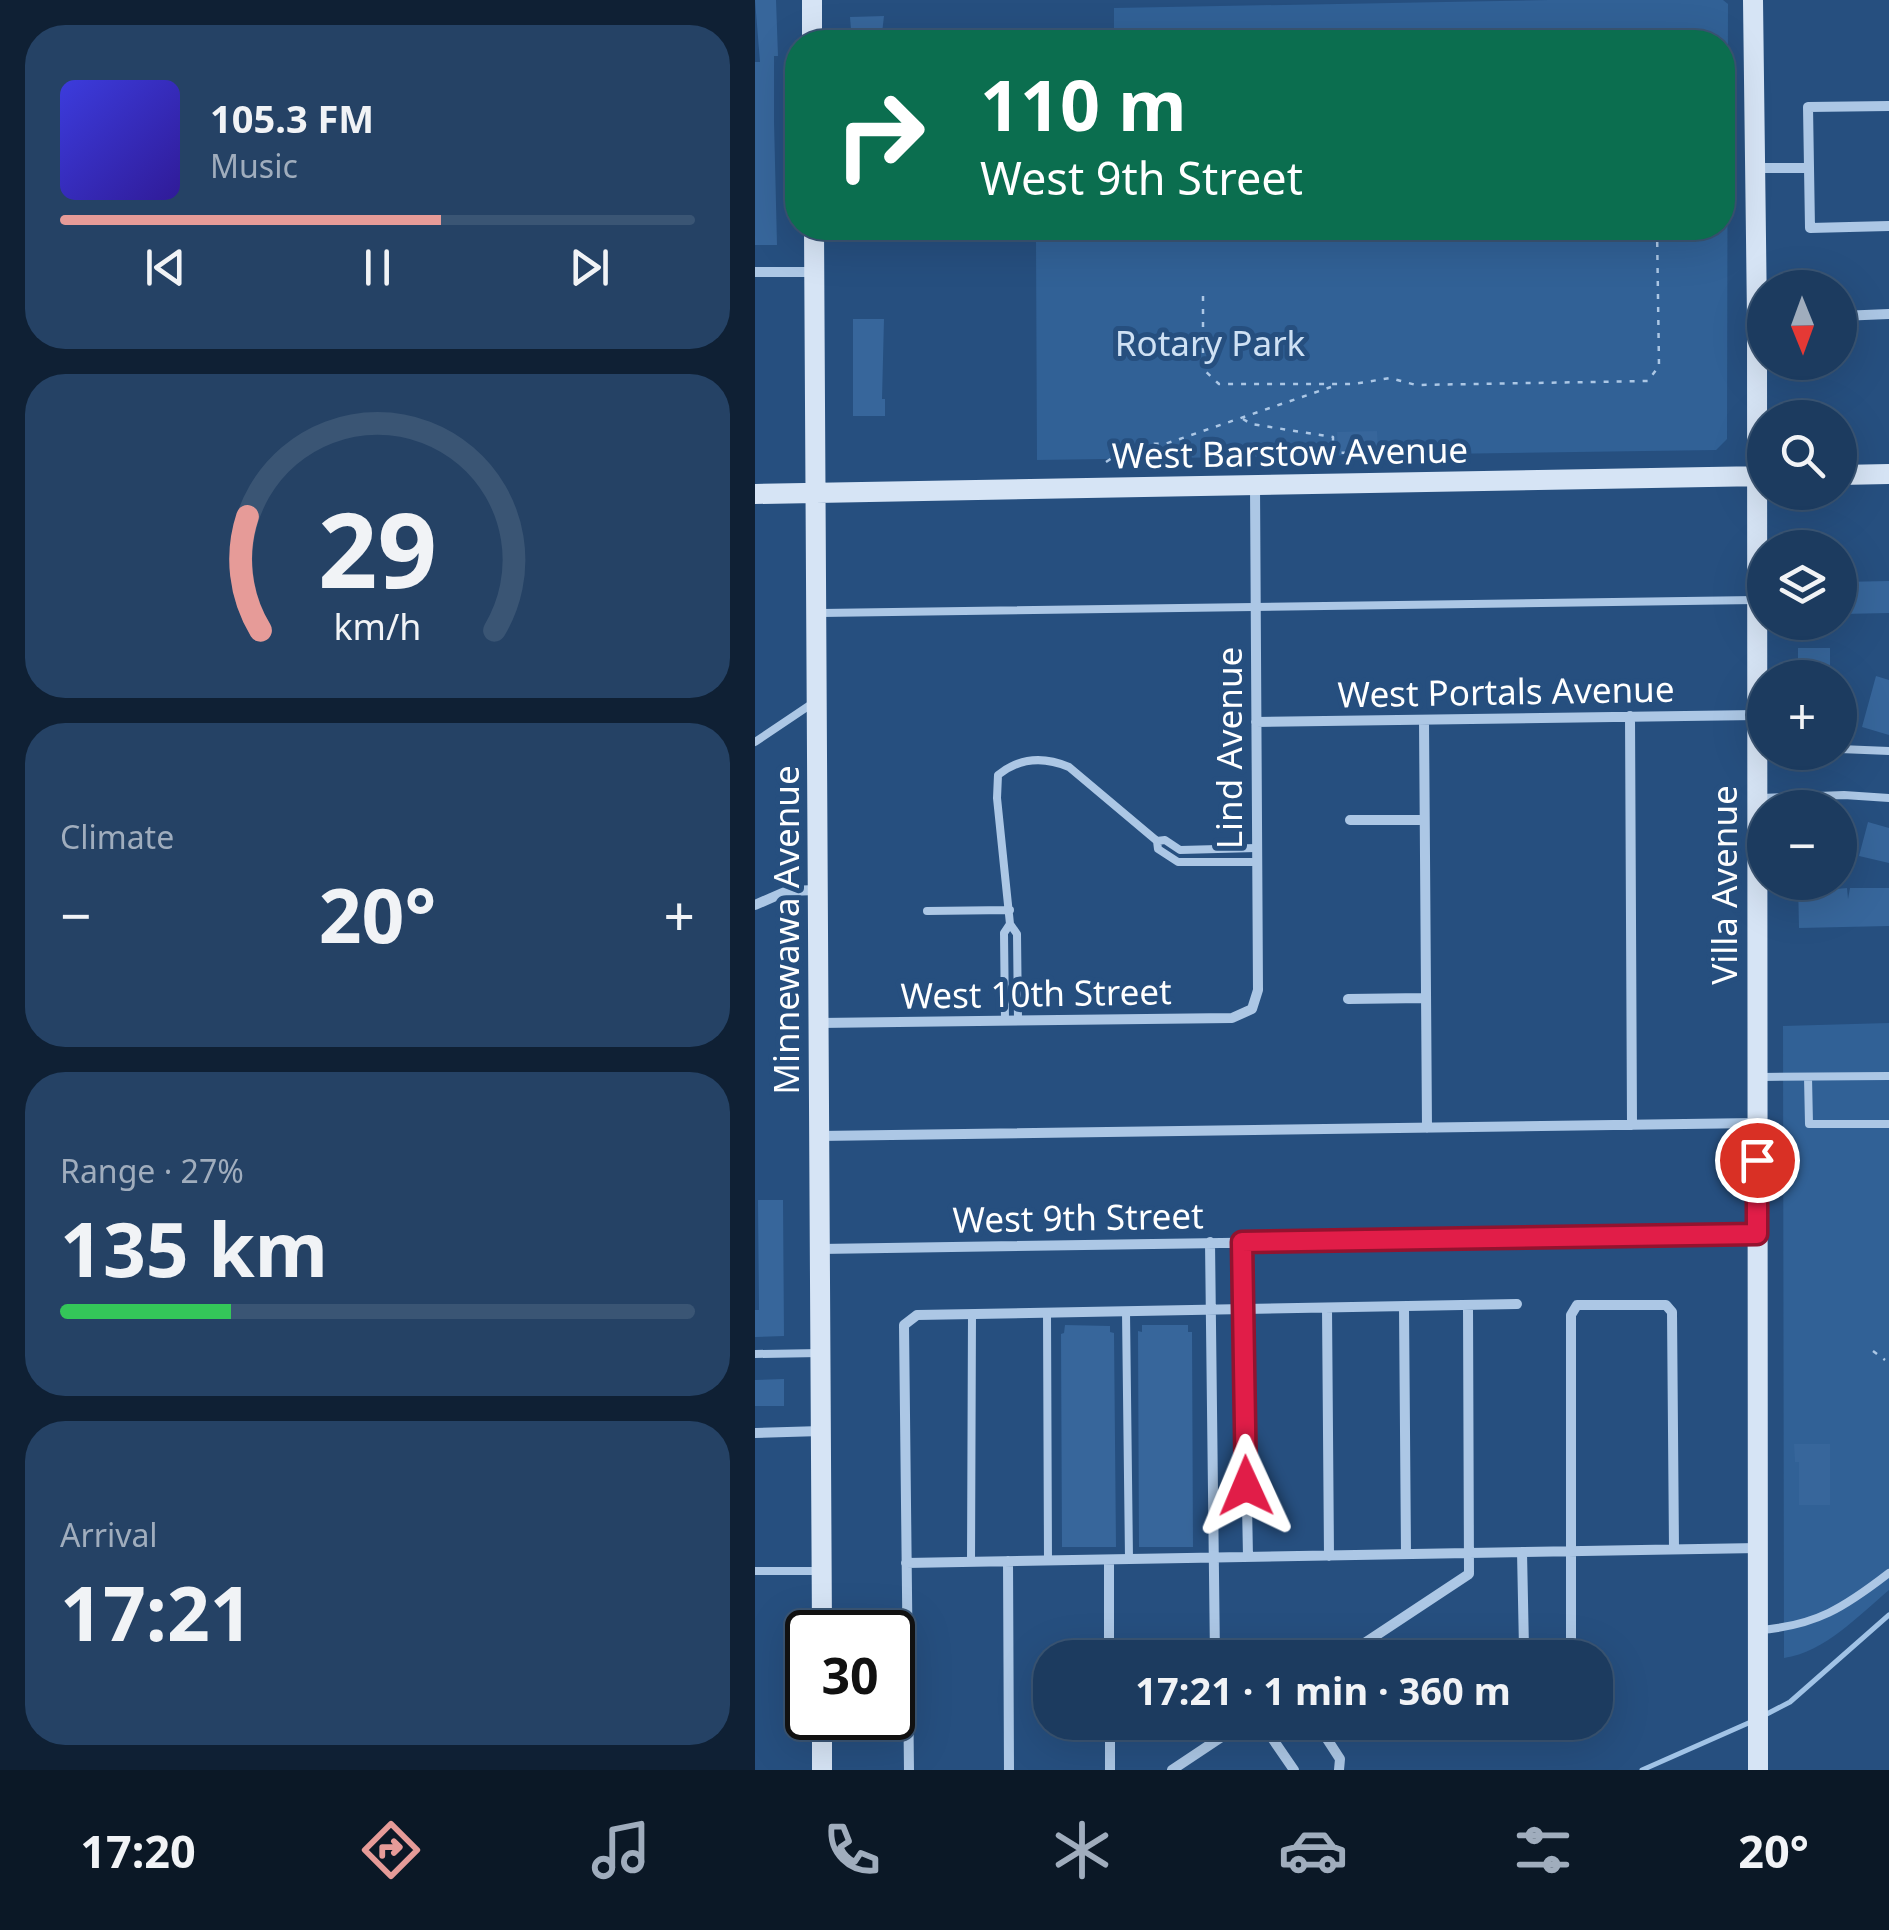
<!DOCTYPE html>
<html lang="en">
<head>
<meta charset="utf-8">
<style>
  :root { --surface:#1c3b5f; --page:#254265; --text:#f1f3f6; --muted:#a0adbd; --line:#3a5574; --accent:#e69b98 }
  body { margin:0; font-family:"Noto Sans",sans-serif; background:var(--page); color:var(--text); height:100vh; display:flex; flex-direction:column; font-size:38px; white-space:nowrap }
  * { box-sizing:border-box; margin:0 }
  p { font-size:32px; color:var(--muted) }
  .icon { flex:none; width:55px; height:55px; fill:none; stroke:currentColor; stroke-width:2; stroke-linecap:round; stroke-linejoin:round }
  .map { position:relative; flex:1; overflow:hidden }
  .sheet { display:flex; flex-direction:column; gap:25px; padding:25px; background:#0f2034; width:755px }
  .sheet>* { flex:none }
  .guide { position:absolute; left:30px; top:30px; width:950px; height:210px; border-radius:40px; box-shadow:0 10px 40px #0002,0 0 0 2px var(--line); background:#0b6e4f; color:#fff; overflow:hidden }
  .needle { width:65px; rotate:179deg }
  .buttons { position:absolute; left:992px; top:270px; display:grid; gap:20px }
  .buttons a { display:grid; place-items:center; width:110px; height:110px; border-radius:50%; background:var(--surface); box-shadow:0 10px 40px #0002,0 0 0 2px var(--line); font-size:50px }
  .speed { position:absolute; left:30px; top:1610px; display:flex; gap:20px; font-size:50px; font-weight:700; text-align:center }
  .speed>* { display:grid; place-content:center; width:130px; height:130px; border-radius:50%; background:var(--surface); box-shadow:0 10px 40px #0002,0 0 0 2px var(--line); line-height:1 }
  .speed .limit { border:5px solid #111; border-radius:15px; background:#fff; color:#111 }
  .pin { position:absolute; display:grid; place-items:center; width:85px; height:85px; color:#fff; margin:-42px; border:5px solid #fff; border-radius:50%; box-shadow:0 2px 10px #0007 }
  .me { position:absolute; width:110px; margin:-55px; rotate:359deg; stroke-linejoin:round; filter:drop-shadow(0 0 8px #0008) }
  .turn { display:flex; align-items:center; gap:35px; height:210px; padding:0 30px; font-size:45px }
  .turn .icon { width:130px; height:130px; stroke-width:2.5 }
  .turn b { display:block; font-size:70px; line-height:85px }
  .big { font-size:75px; font-weight:700; line-height:1.1 }
  .sheet .tile { flex:1; display:flex; flex-direction:column; justify-content:center; gap:15px; min-width:0; padding:0 35px; border-radius:40px; background:var(--page) }
  .sheet .dial { align-items:center; gap:0 }
  .dial svg { height:260px; overflow:visible; fill:none; stroke:var(--line); stroke-width:7; stroke-linecap:round; text-anchor:middle }
  .dial text { fill:var(--text); stroke:none }
  .song { display:flex; align-items:center; gap:30px }
  .cover { width:120px; height:120px; border-radius:15px; background:linear-gradient(135deg,hsl(240 70% 55%),hsl(250 70% 35%)) }
  .played { height:10px; border-radius:5px; background:linear-gradient(90deg,var(--accent) 60%,var(--line) 60%) }
  .keys { display:flex; justify-content:space-around; direction:ltr }
  .heat { display:flex; justify-content:space-between; align-items:center; font-size:55px; direction:ltr }
  .charge { height:15px; border-radius:8px; background:linear-gradient(90deg,#34c759 27%,var(--line) 0) }
  .trip { position:absolute; left:278px; top:1640px; width:580px; height:100px; border-radius:40px; background:var(--surface); box-shadow:0 10px 40px #0002,0 0 0 2px var(--line); font-weight:700; line-height:100px; text-align:center }
  .dock { display:flex; height:160px; justify-content:space-around; align-items:center; background:#0b1826; color:var(--muted) }
  .dock .icon { width:70px; height:70px }
  .dock .selected { color:var(--accent) }
  .dock b { font-size:45px; color:var(--text) }
  main { display:flex; flex:1; min-height:0 }
  .map>svg:first-child { display:block }
</style>
</head>
<body>
<main>
<section class="sheet">
<div class="tile">
<div class="song"><i class="cover"></i><div><b>105.3 FM</b><p>Music</p></div></div>
<div class="played"></div>
<div class="keys"><svg class="icon" aria-label="previous" viewBox="0 0 24 24"><path d="M18 5L8 12l10 7zM5 5v14"/></svg><svg class="icon" aria-label="pause" viewBox="0 0 24 24"><path d="M8 5v14M16 5v14"/></svg><svg class="icon" aria-label="next" viewBox="0 0 24 24"><path d="M6 5l10 7-10 7zM19 5v14"/></svg></div>
</div>
<div class="tile dial"><svg viewBox="0 0 100 80">
<path d="M14 69A42 42 0 1 1 86 69"/>
<path d="M14 69A42 42 0 0 1 10 34" stroke="#e69b98"/>
<text x="50" y="56" font-size="32" font-weight="700">29</text>
<text x="50" y="72" font-size="11">km/h</text>
</svg></div>
<div class="tile"><p>Climate</p>
<div class="heat"><a>−</a><b class="big">20°</b><a>+</a></div>
</div>
<div class="tile"><p>Range · 27%</p><b class="big">135 km</b><div class="charge"></div></div>
<div class="tile"><p>Arrival</p><b class="big">17:21</b></div>
</section>
<div class="map">
<svg width="1134" height="1770" viewBox="0 0 1134 1770">
  <rect width="100%" height="100%" fill="#264f7f"/>
  <!-- green -->
  <path fill="#316196" d="M794,0H968L973,4L972,439L961,450L282,460L281,242L359,241L360,228H968V42H359V8Z
    M1134,1023V1590C1103,1616 1070,1652 1029,1658L1028,1026Z"/>
  <g fill="none" stroke-linecap="round" stroke-linejoin="round">
    <!-- stream -->
    <path stroke="#a1c3e6" stroke-width="5" d="M1008,1716L1035,1702L1134,1615
      M887,1770L998,1721"/>
  </g>
  <!-- building -->
  <path fill="#37669b" d="M0,0H21L23,56H19V121L22,245H0V62H5Z
    M129,16L126,42H97L95,17Z
    M98,319H129L127,399H130V416H98Z
    M622,431L623,451L583,452L582,432Z
    M1134,581V613L1087,614L1086,582Z
    M1043,648H1075V678H1043Z
    M1121,676L1134,680V735L1107,727Z
    M1113,822L1134,828V863L1104,856Z
    M1043,882H1081V889L1092,888L1093,899L1095,888H1134V926L1044,928Z
    M3,1200H28L29,1336L0,1337V1310H4Z
    M310,1325L355,1326V1332L359,1333L361,1547H307L306,1334L309,1333Z
    M387,1325H433V1332H437L438,1547H384L383,1331L387,1332Z
    M29,1379V1406H0V1380Z
    M1039,1444H1075V1505H1044V1462H1040Z"/>
  <g fill="none" stroke-linecap="round" stroke-linejoin="round">
    <!-- path -->
    <path stroke="#acc7e5" stroke-width="2.5" stroke-dasharray="5 8" stroke-linecap="butt" d="M448,296V369L464,384H599L635,378L661,385L893,381L904,366L902,228
      M488,419L496,424L578,437V453L640,452V457
      M351,462C372,448 384,442 410,444L576,387
      M1118,1351L1130,1360"/>
    <!-- service -->
    <path stroke="#acc7e5" stroke-width="8" d="M66,613L1001,600
      M0,742L58,703
      M1085,749L1134,751
      M1006,798L1089,795L1134,798
      M402,841L410,840L425,850L501,848
      M172,911L255,910
      M250,1020L249,933L255,924
      M263,1020L262,934L255,924L242,798L243,775C264,758 288,756 314,767L402,841L403,849L423,862H501
      M1005,1077L1134,1076
      M1053,1077L1054,1124H1134
      M371,1312L374,1559
      M292,1313L293,1561
      M0,1354L65,1353
      M216,1562L217,1314
      M0,1571H67
      M1004,1630C1061,1626 1090,1607 1134,1573"/>
    <!-- minor -->
    <path stroke="#acc7e5" stroke-width="10" d="M1134,106L1053,107L1055,228L1134,226
      M1000,168H1054
      M0,272H59
      M1085,316L1134,314
      M875,716L877,1125
      M669,720L672,1128
      M501,722L1002,715
      M595,820H669
      M0,905L32,891L62,890
      M593,999L670,998
      M64,1023L477,1018L497,1009L503,990L500,485
      M64,1136L1001,1123
      M455,1242L460,1658
      M487,1242L493,1557
      M65,1249L1003,1235
      M649,1307L651,1554
      M572,1308L574,1556
      M0,1433L66,1431
      M767,1552L769,1649L773,1654H812L816,1650V1315L822,1305H911L917,1312L919,1549
      M354,1560V1658
      M253,1561L254,1770
      M151,1563L1003,1548
      M587,1658L714,1574L713,1305
      M355,1722V1770
      M460,1722V1741
      M506,1722L539,1770
      M561,1722L585,1759L584,1770
      M154,1770L149,1325L162,1315L762,1304
      M417,1770L489,1722"/>
    <!-- secondary -->
    <path stroke="#d6e4f5" stroke-width="20" d="M57,0V42
      M998,0L1002,318L1003,1770
      M59,228L67,1632
      M1085,475L1134,474
      M0,494L1010,476
      M67,1718V1770"/>
  </g>
  <g fill="none" stroke-linecap="round" stroke-linejoin="round">
    <defs>
      <path id="route" d="M491,1486L487,1242L1002,1234V1160"/>
    </defs>
    <!-- route casing -->
    <use href="#route" stroke="#92132f" stroke-width="25"/>
    <!-- route -->
    <use href="#route" stroke="#e11d48" stroke-width="18"/>
  </g>
  <g text-anchor="middle" dominant-baseline="central" stroke-width="10" stroke-linejoin="round" paint-order="stroke">
    <!-- park labels -->
    <g font-size="35" fill="#cfe1f4" stroke="#264f7f">
      <text x="455" y="342">Rotary Park</text>
    </g>
    <!-- street labels -->
    <g font-size="35" fill="#fff" stroke="#264f7f">
      <text transform="translate(535 452) rotate(-1)">West Barstow Avenue</text>
      <text transform="translate(751 691) rotate(-1)">West Portals Avenue</text>
      <text transform="translate(473 748) rotate(-90)">Lind Avenue</text>
      <text transform="translate(968 885) rotate(-90)">Villa Avenue</text>
      <text transform="translate(30 930) rotate(-90)">Minnewawa Avenue</text>
      <text transform="translate(281 993) rotate(-1)">West 10th Street</text>
      <text transform="translate(323 1217) rotate(-1)">West 9th Street</text>
    </g>
  </g>
</svg>
<div class="buttons">
<a><svg class="needle" viewBox="-14 -14 28 28"><path d="M0-13l5 13h-10z" fill="#e53935"/><path d="M0 13l5-13h-10z" fill="#a0adbd"/></svg></a>
<a><svg class="icon" aria-label="search" viewBox="0 0 24 24"><circle cx="10" cy="10" r="6"/><path d="M15 15l6 6"/></svg></a>
<a><svg class="icon" aria-label="layers" viewBox="0 0 24 24"><path d="M12 4l9 5-9 5-9-5zM3 14l9 5 9-5"/></svg></a>
<a>+</a>
<a>−</a>
</div>
<div class="speed"><div class="limit">30</div></div>
<div class="pin" style="left:1002px;top:1160px;background:#d93025"><svg class="icon" aria-label="arrive" viewBox="0 0 24 24"><path d="M6 21V4h12l-3 4 3 4H6"/></svg></div>
<svg class="me" style="left:491px;top:1486px" viewBox="-20 -20 40 40"><path d="M0-17L14 15 0 8-14 15z" fill="#e11d48" stroke="#fff" stroke-width="4"/></svg>
<div class="trip">17:21 · 1 min · 360 m</div>
<div class="guide">
<div class="turn"><svg class="icon" aria-label="right" viewBox="0 0 24 24"><path d="M7 20v-9h11M14 6l5 5-5 5"/></svg><div><b>110 m</b>West 9th Street</div></div>
</div>
</div>
</main>
<nav class="dock">
<b>17:20</b>
<svg class="icon selected" aria-label="directions" viewBox="0 0 24 24"><path d="M12 3l9 9-9 9-9-9zM9 14v-3h6M13 9l2 2-2 2"/></svg>
<svg class="icon" aria-label="music" viewBox="0 0 24 24"><path d="M9 18V5l10-2v13"/><circle cx="6" cy="18" r="3"/><circle cx="16" cy="16" r="3"/></svg>
<svg class="icon" aria-label="phone" viewBox="0 0 24 24"><path d="M5 4h4l2 5-3 2q2 4 5 5l2-3 5 2v4C11 20 4 13 5 4z"/></svg>
<svg class="icon" aria-label="climate" viewBox="0 0 24 24"><path d="M12 3v18M4 7l16 10M4 17L20 7"/></svg>
<svg class="icon" aria-label="car" viewBox="0 0 24 24"><path d="M5 17H2v-5l4-1 3-4h7l3 4 3 1v5h-3M9 17h6M6 11h13"/><circle cx="7" cy="17" r="2"/><circle cx="17" cy="17" r="2"/></svg>
<svg class="icon" aria-label="filters" viewBox="0 0 24 24"><path d="M4 7h16M4 17h16"/><circle cx="9" cy="7" r="2"/><circle cx="15" cy="17" r="2"/></svg>
<b>20°</b>
</nav>
</body>
</html>
